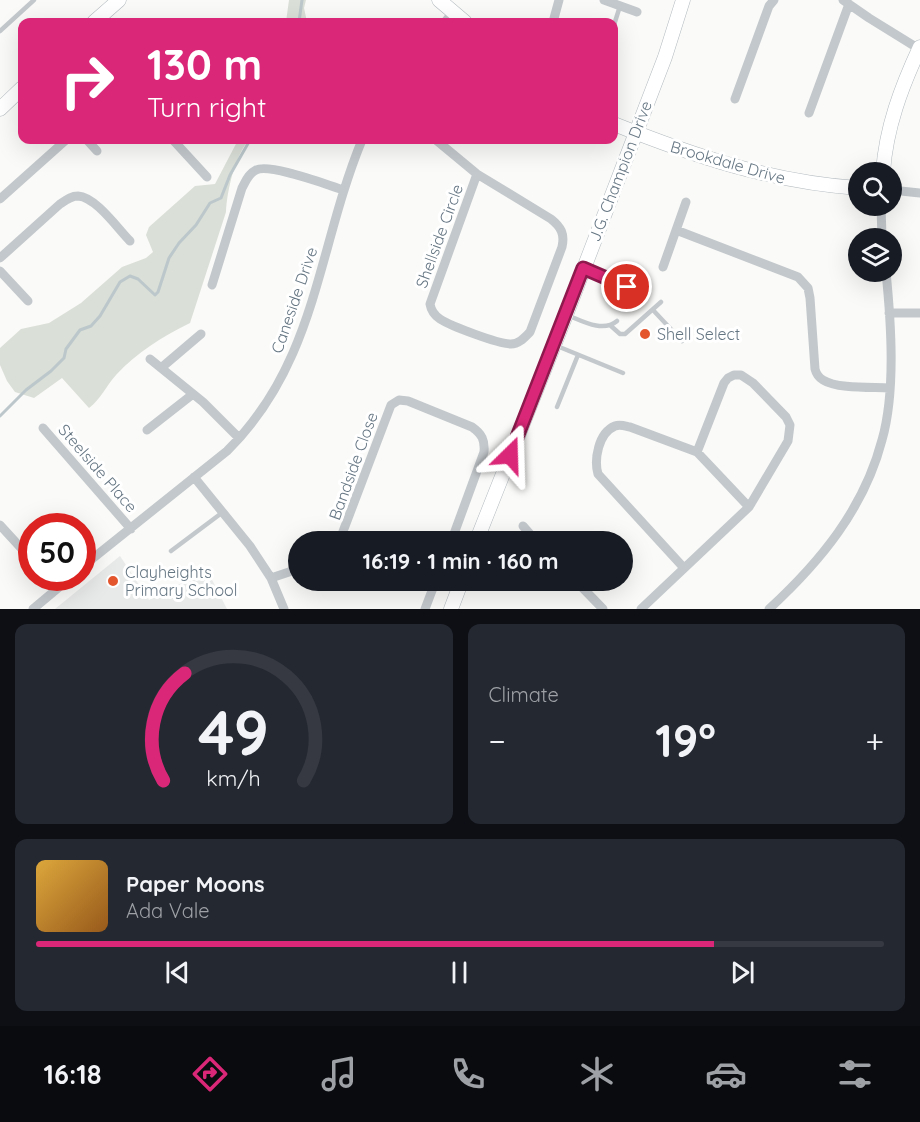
<!DOCTYPE html>
<html lang="en">
<head>
<meta charset="utf-8">
<style>
  :root { --surface:#171b24; --page:#242831; --text:#f1f3f6; --muted:#9ea1a6; --line:#363941; --accent:#db2777 }
  body { margin:0; font-family:Quicksand,sans-serif; background:var(--page); color:var(--text); height:100vh; display:flex; flex-direction:column; font-size:22px; white-space:nowrap }
  * { box-sizing:border-box; margin:0 }
  p { font-size:20px; color:var(--muted) }
  .icon { flex:none; width:33px; height:33px; fill:none; stroke:currentColor; stroke-width:2; stroke-linecap:round; stroke-linejoin:round }
  .map { position:relative; height:609px; overflow:hidden }
  .drawer { display:flex; flex-direction:column; gap:15px; padding:15px; background:#0d0f14; flex:1 }
  .drawer>* { flex:none }
  .guide { position:absolute; left:18px; top:18px; width:600px; height:126px; border-radius:12px; box-shadow:0 6px 24px #0002; background:#db2777; color:#fff; overflow:hidden }
  .fabs { position:absolute; left:848px; top:162px; display:grid; gap:12px }
  .fabs a { display:grid; place-items:center; width:54px; height:54px; border-radius:50%; background:var(--surface); box-shadow:0 6px 24px #0002; font-size:30px }
  .speed { position:absolute; left:18px; top:513px; display:flex; gap:12px; font-size:30px; font-weight:700; text-align:center }
  .speed>* { display:grid; place-content:center; width:78px; height:78px; border-radius:50%; background:var(--surface); box-shadow:0 6px 24px #0002; line-height:1 }
  .speed .limit { border:9px solid #d22; background:#fff; color:#111 }
  .pin { position:absolute; display:grid; place-items:center; width:51px; height:51px; color:#fff; margin:-26px; border:3px solid #fff; border-radius:50%; box-shadow:0 2px 6px #0007 }
  .me { position:absolute; width:66px; margin:-33px; rotate:22deg; stroke-linejoin:round; filter:drop-shadow(0 0 4px #0008) }
  .turn { display:flex; align-items:center; gap:21px; height:126px; padding:0 30px; font-size:27px }
  .turn .icon { width:78px; height:78px; stroke-width:2.5 }
  .turn b { display:block; font-size:42px; line-height:51px }
  .big { font-size:45px; font-weight:700; line-height:1.1 }
  .drawer .tile { flex:1; display:flex; flex-direction:column; justify-content:center; gap:9px; min-width:0; padding:0 21px; border-radius:12px; background:var(--page) }
  .drawer .dial { align-items:center; gap:0 }
  .dial svg { height:156px; overflow:visible; fill:none; stroke:var(--line); stroke-width:7; stroke-linecap:round; text-anchor:middle }
  .dial text { fill:var(--text); stroke:none }
  .song { display:flex; align-items:center; gap:18px }
  .cover { width:72px; height:72px; border-radius:9px; background:linear-gradient(135deg,hsl(40 70% 55%),hsl(30 70% 35%)) }
  .played { height:6px; border-radius:3px; background:linear-gradient(90deg,var(--accent) 80%,var(--line) 80%) }
  .keys { display:flex; justify-content:space-around; direction:ltr }
  .heat { display:flex; justify-content:space-between; align-items:center; font-size:33px; direction:ltr }
  .drawer .tiles { flex:1; display:grid; gap:15px; grid-template-columns:1fr 1fr }
  .tile:last-child { grid-column:span 2 }
  .trip { position:absolute; left:288px; top:531px; width:345px; height:60px; border-radius:30px; background:var(--surface); box-shadow:0 6px 24px #0002; font-weight:700; line-height:60px; text-align:center }
  .tabs { display:flex; height:96px; justify-content:space-around; align-items:center; background:#090b0e; color:var(--muted) }
  .tabs .icon { width:42px; height:42px }
  .tabs .selected { color:var(--accent) }
  .tabs b { font-size:27px; color:var(--text) }
  .map>svg:first-child { display:block }
</style>
</head>
<body>
<div class="map">
<svg width="920" height="609" viewBox="0 0 920 609">
  <rect width="100%" height="100%" fill="#fafaf8"/>
  <!-- built -->
  <path fill="#e8e9e9" d="M120,556L149,600L207,570L227,609H55Z"/>
  <!-- green -->
  <path fill="#dadfd7" d="M289,0H306L304,8L307,22H286Z
    M238,140H249C235,155 227,191 226,212L190,323C162,337 137,352 116,375C106,386 101,399 89,408L62,378L34,398L15,392L7,381L0,365V348L21,329L49,323L81,303L122,267L146,258L153,252L146,235L149,227L195,186L215,184Z"/>
  <g fill="none" stroke-linecap="round" stroke-linejoin="round">
    <!-- stream -->
    <path stroke="#bbc7cb" stroke-width="3" d="M299,22L302,0
      M0,416L26,390L51,371L64,358L66,349L80,330L91,326L100,316L120,282L130,276L138,279L155,295L158,292L169,258L179,243L196,225L210,203L221,198L230,175L250,140"/>
    <defs>
      <path id="secondary" d="M439,0L465,22
        M94,22L119,0
        M0,109L22,88
        M614,124C694,156 771,182 858,188
        M883,172C886,128 901,88 920,47
        M476,542L566,315L665,57L683,0
        M451,609L462,580"/>
    </defs>
    <!-- secondary casing -->
    <use href="#secondary" stroke="#b3babf" stroke-width="15"/>
    <!-- lane -->
    <path stroke="#c3c8cc" stroke-width="4.5" d="M614,25L620,6
      M0,31L34,0
      M586,270L627,287L635,296
      M653,310L682,341
      M567,315C582,321 603,333 617,321
      M611,326L620,334H625L661,302
      M557,346L623,373
      M557,407L578,355
      M171,551L223,512"/>
    <!-- street -->
    <path stroke="#c3c8cc" stroke-width="9" d="M604,0L637,12
      M843,0L869,18L919,49
      M445,22L453,12
      M553,22L559,0
      M735,99L769,6L774,0
      M809,113L849,4
      M87,140L97,151
      M173,140L207,177
      M436,140L477,174L551,219C561,227 565,234 562,247L530,332C524,338 519,344 511,344C498,344 451,326 440,319C434,315 431,310 430,304L477,174
      M891,190L920,193
      M0,199L66,140
      M881,206L882,238
      M676,230L798,277L808,288L810,298L815,369C816,373 818,377 823,380C837,389 872,387 889,388
      M0,258L60,204C66,200 71,196 78,196C96,197 118,229 130,241
      M663,267L686,202
      M0,271L28,301
      M212,285L242,188C246,181 248,174 256,170C270,163 327,185 344,190
      M889,313H920
      M150,359L203,402L239,438
      M161,368L201,334
      M43,428L131,529
      M147,430L193,394
      M194,477L250,546L271,578L284,609
      M0,525L32,560
      M523,526L537,542
      M343,535L359,542
      M339,542L391,405L399,400L408,401L472,427C482,434 485,440 484,452L451,542
      M82,567L227,451C317,362 317,249 362,140
      M684,568L598,474C594,460 598,433 615,426C620,424 625,426 630,427L697,452L749,507
      M47,578L57,589
      M271,578L298,569
      M575,580L603,609
      M33,609L70,578
      M425,609L436,580
      M641,609L749,507L788,441L790,425L786,417L753,383L741,375H734L728,378L724,383L697,452
      M769,609C820,562 864,509 882,440C896,391 891,322 886,272"/>
    <!-- secondary -->
    <use href="#secondary" stroke="#fff" stroke-width="14"/>
  </g>
  <g fill="none" stroke-linecap="round" stroke-linejoin="round">
    <defs>
      <path id="route" d="M510,455L583,268L627,287"/>
    </defs>
    <!-- route casing -->
    <use href="#route" stroke="#8e194d" stroke-width="15"/>
    <!-- route -->
    <use href="#route" stroke="#db2777" stroke-width="10"/>
  </g>
  <!-- markers -->
  <g fill="#e4572e" stroke="#fff" stroke-width="2">
    <circle cx="645" cy="334" r="6"/>
    <circle cx="113" cy="581" r="6"/>
  </g>
  <g text-anchor="middle" dominant-baseline="central" stroke-width="6" stroke-linejoin="round" paint-order="stroke">
    <!-- street labels -->
    <g font-size="16" fill="#657683" stroke="#fff">
      <text transform="translate(728 162) rotate(16)">Brookdale Drive</text>
      <text transform="translate(620 171) rotate(-69)">J.G. Champion Drive</text>
      <text transform="translate(439 236) rotate(-70)">Shellside Circle</text>
      <text transform="translate(294 300) rotate(-71)">Caneside Drive</text>
      <text transform="translate(353 466) rotate(-70)">Bandside Close</text>
      <text transform="translate(98 468) rotate(49)">Steelside Place</text>
    </g>
    <!-- poi labels -->
    <g font-size="16" fill="#657683" stroke="#fff" text-anchor="start">
      <text x="657" y="334">Shell Select</text>
      <text x="125" y="572">Clayheights<tspan x="125" dy="18">Primary School</tspan></text>
    </g>
  </g>
</svg>
<div class="fabs">
<a><svg class="icon" aria-label="search" viewBox="0 0 24 24"><circle cx="10" cy="10" r="6"/><path d="M15 15l6 6"/></svg></a>
<a><svg class="icon" aria-label="layers" viewBox="0 0 24 24"><path d="M12 4l9 5-9 5-9-5zM3 14l9 5 9-5"/></svg></a>
</div>
<div class="speed"><div class="limit">50</div></div>
<div class="pin" style="left:627px;top:287px;background:#d93025"><svg class="icon" aria-label="arrive" viewBox="0 0 24 24"><path d="M6 21V4h12l-3 4 3 4H6"/></svg></div>
<svg class="me" style="left:510px;top:455px" viewBox="-20 -20 40 40"><path d="M0-17L14 15 0 8-14 15z" fill="#db2777" stroke="#fff" stroke-width="4"/></svg>
<div class="trip">16:19 · 1 min · 160 m</div>
<div class="guide">
<div class="turn"><svg class="icon" aria-label="right" viewBox="0 0 24 24"><path d="M7 20v-9h11M14 6l5 5-5 5"/></svg><div><b>130 m</b>Turn right</div></div>
</div>
</div>
<section class="drawer">
<div class="tiles">
<div class="tile dial"><svg viewBox="0 0 100 80">
<path d="M14 69A42 42 0 1 1 86 69"/>
<path d="M14 69A42 42 0 0 1 25 14" stroke="#db2777"/>
<text x="50" y="56" font-size="32" font-weight="700">49</text>
<text x="50" y="72" font-size="11">km/h</text>
</svg></div>
<div class="tile"><p>Climate</p>
<div class="heat"><a>−</a><b class="big">19°</b><a>+</a></div>
</div>
<div class="tile">
<div class="song"><i class="cover"></i><div><b>Paper Moons</b><p>Ada Vale</p></div></div>
<div class="played"></div>
<div class="keys"><svg class="icon" aria-label="previous" viewBox="0 0 24 24"><path d="M18 5L8 12l10 7zM5 5v14"/></svg><svg class="icon" aria-label="pause" viewBox="0 0 24 24"><path d="M8 5v14M16 5v14"/></svg><svg class="icon" aria-label="next" viewBox="0 0 24 24"><path d="M6 5l10 7-10 7zM19 5v14"/></svg></div>
</div>
</div>
</section>
<nav class="tabs">
<b>16:18</b>
<svg class="icon selected" aria-label="directions" viewBox="0 0 24 24"><path d="M12 3l9 9-9 9-9-9zM9 14v-3h6M13 9l2 2-2 2"/></svg>
<svg class="icon" aria-label="music" viewBox="0 0 24 24"><path d="M9 18V5l10-2v13"/><circle cx="6" cy="18" r="3"/><circle cx="16" cy="16" r="3"/></svg>
<svg class="icon" aria-label="phone" viewBox="0 0 24 24"><path d="M5 4h4l2 5-3 2q2 4 5 5l2-3 5 2v4C11 20 4 13 5 4z"/></svg>
<svg class="icon" aria-label="climate" viewBox="0 0 24 24"><path d="M12 3v18M4 7l16 10M4 17L20 7"/></svg>
<svg class="icon" aria-label="car" viewBox="0 0 24 24"><path d="M5 17H2v-5l4-1 3-4h7l3 4 3 1v5h-3M9 17h6M6 11h13"/><circle cx="7" cy="17" r="2"/><circle cx="17" cy="17" r="2"/></svg>
<svg class="icon" aria-label="filters" viewBox="0 0 24 24"><path d="M4 7h16M4 17h16"/><circle cx="9" cy="7" r="2"/><circle cx="15" cy="17" r="2"/></svg>
</nav>
</body>
</html>
